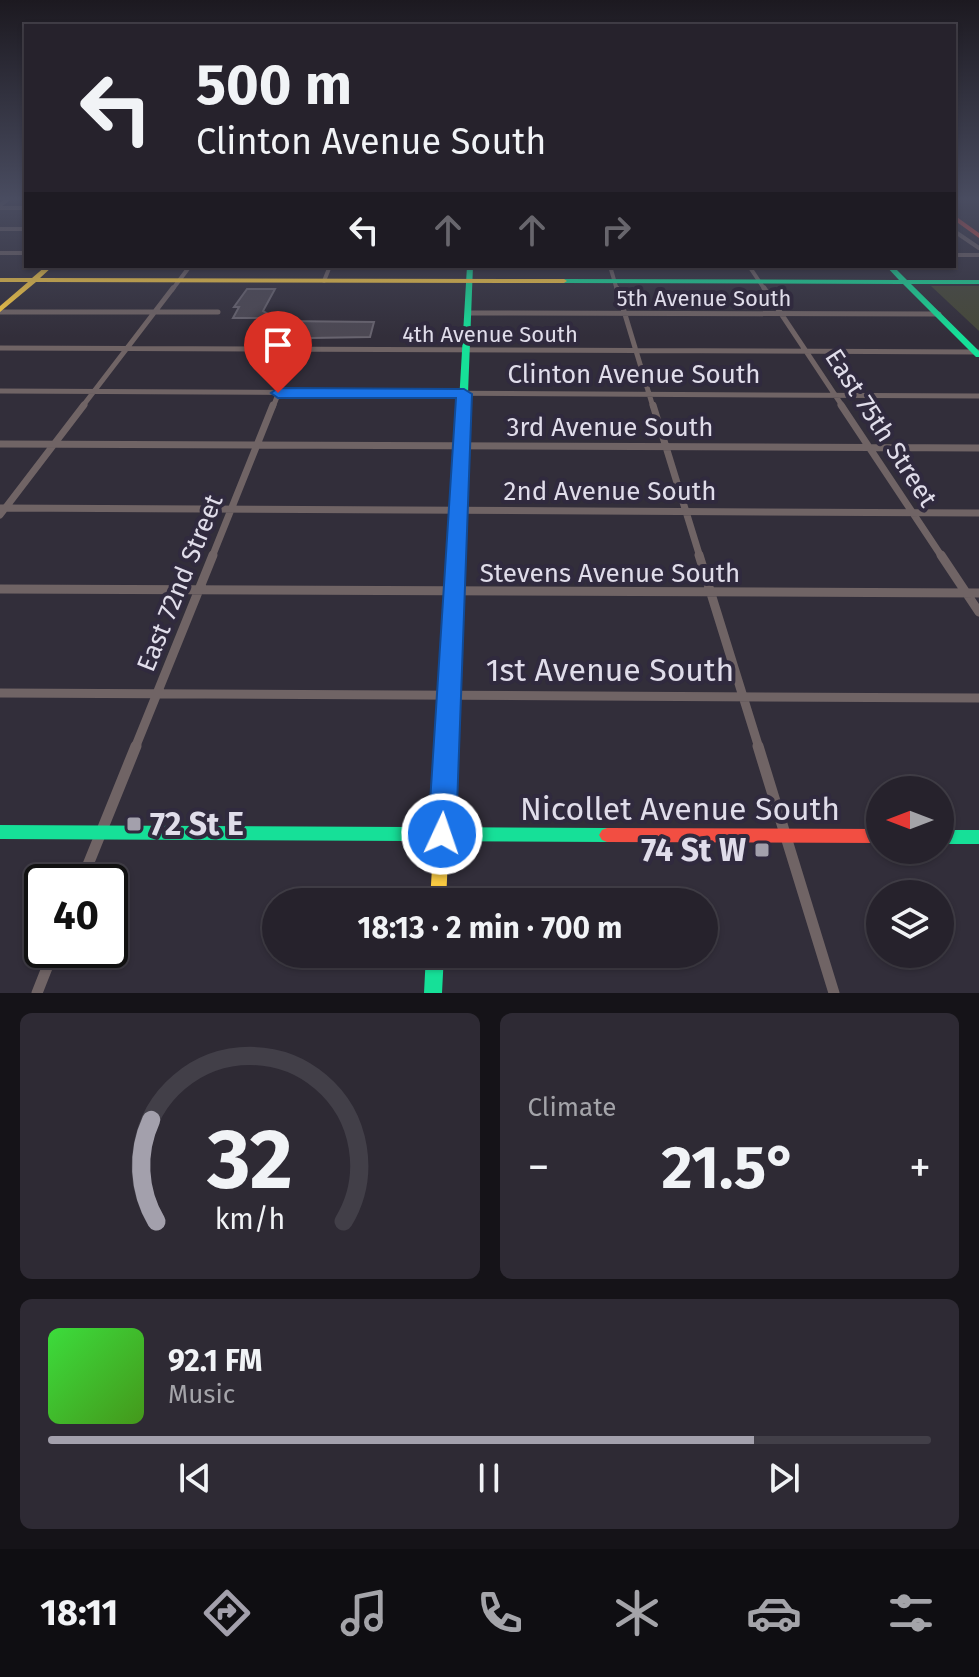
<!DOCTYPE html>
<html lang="en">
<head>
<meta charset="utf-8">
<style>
  :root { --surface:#26222c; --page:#2e2a34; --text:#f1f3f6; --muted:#a4a4a9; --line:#423f48; --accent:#a3a0ac }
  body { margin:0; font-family:"Fira Sans",sans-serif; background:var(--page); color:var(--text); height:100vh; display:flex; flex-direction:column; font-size:30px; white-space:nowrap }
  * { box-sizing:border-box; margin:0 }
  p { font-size:26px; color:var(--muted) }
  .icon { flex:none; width:44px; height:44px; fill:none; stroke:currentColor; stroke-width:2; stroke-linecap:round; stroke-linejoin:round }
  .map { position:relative; height:993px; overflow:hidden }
  .drawer { display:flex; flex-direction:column; gap:20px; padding:20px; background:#151318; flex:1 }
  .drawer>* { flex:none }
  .hud { position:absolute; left:24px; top:24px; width:932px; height:244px; border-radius:0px; box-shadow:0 2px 6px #0004,0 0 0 2px var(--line); background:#26222c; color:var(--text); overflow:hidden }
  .needle { width:52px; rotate:270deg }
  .tools { position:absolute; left:866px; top:776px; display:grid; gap:16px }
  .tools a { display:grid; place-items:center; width:88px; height:88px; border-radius:50%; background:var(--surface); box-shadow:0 2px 6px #0004,0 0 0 2px var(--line); font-size:40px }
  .speed { position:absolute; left:24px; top:864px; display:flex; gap:16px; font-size:40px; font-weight:700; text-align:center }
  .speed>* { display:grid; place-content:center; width:104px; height:104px; border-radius:50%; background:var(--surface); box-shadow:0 2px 6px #0004,0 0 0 2px var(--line); line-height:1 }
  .speed .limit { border:4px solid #111; border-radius:12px; background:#fff; color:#111 }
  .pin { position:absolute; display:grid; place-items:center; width:68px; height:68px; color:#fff; margin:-82px -34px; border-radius:50% 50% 50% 0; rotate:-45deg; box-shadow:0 0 8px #0007 }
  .pin .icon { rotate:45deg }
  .me { position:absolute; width:88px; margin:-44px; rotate:3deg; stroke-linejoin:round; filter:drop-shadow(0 0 6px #0008) }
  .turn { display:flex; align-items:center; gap:28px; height:168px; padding:0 40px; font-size:36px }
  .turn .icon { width:104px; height:104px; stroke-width:2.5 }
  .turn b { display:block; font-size:56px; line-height:68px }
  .lanes { display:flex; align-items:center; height:76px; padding:0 40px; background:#0003; justify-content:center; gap:40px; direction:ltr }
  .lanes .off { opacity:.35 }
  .big { font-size:60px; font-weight:700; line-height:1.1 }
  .drawer .tile { flex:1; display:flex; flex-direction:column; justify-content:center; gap:12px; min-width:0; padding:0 28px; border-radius:12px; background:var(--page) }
  .drawer .dial { align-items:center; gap:0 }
  .dial svg { height:208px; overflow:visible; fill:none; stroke:var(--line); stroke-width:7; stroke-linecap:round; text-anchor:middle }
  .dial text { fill:var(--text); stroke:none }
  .song { display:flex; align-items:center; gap:24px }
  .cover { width:96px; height:96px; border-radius:12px; background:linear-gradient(135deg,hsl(120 70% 55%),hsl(100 70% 35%)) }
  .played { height:8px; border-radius:4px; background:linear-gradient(90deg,var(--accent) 80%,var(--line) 80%) }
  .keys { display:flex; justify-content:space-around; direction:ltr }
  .heat { display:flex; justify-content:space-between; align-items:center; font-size:44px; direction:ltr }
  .drawer .tiles { flex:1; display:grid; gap:20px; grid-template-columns:1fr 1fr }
  .tile:last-child { grid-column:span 2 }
  .trip { position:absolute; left:262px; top:888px; width:456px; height:80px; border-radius:40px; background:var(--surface); box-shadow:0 2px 6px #0004,0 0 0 2px var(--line); font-weight:700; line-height:80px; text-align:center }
  .dock { display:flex; height:128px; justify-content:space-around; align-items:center; background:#0f0e12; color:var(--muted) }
  .dock .icon { width:56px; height:56px }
  .dock .on { color:var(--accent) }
  .dock b { font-size:36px; color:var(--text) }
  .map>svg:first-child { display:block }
</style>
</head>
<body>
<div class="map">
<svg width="979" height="993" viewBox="0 0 979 993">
  <rect width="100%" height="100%" fill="#322e3a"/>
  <!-- green -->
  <path fill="#464838" d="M931,286H979V331Z"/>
  <!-- building -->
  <path fill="#4c4853" stroke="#68646f" stroke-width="2" d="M247,289H275L263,311L281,321L374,322L370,337L311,338L310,341H297L298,337L262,338L270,324L260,318H233L239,307H234Z"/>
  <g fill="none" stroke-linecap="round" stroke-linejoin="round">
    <!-- street-far4 -->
    <path stroke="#706465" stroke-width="4" d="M0,205L10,198
      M0,208H26
      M0,229H26
      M954,231L979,248
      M0,253H26
      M954,255H979
      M610,266L617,290
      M749,266L765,290
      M324,281L330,266
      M172,290L190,266"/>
    <!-- street-far3 -->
    <path stroke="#706465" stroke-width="5" d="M617,288L653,407
      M764,288L843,407
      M0,312H218
      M468,313L939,314
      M0,348L979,352
      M0,391L979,396
      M82,407L173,288
      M273,407L296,349"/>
    <!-- street-far2 -->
    <path stroke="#706465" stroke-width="7" d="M653,405L700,557
      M841,405L942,557
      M0,444L979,448
      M0,508L979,513
      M0,515L84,405
      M212,557L273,405"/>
    <!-- street-far1 -->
    <path stroke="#706465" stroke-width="9" d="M699,555L759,748
      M941,555L979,612
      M0,589L979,593
      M0,693L979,698
      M135,748L213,555"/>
    <!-- street -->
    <path stroke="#706465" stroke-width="11" d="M758,746L834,993
      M81,882L136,746
      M37,993L54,950"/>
    <!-- fast -->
    <path fill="#16e098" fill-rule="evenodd" d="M467,266H473L465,470L460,473L455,470Z
      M886,266H893L907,280H979V284H911L979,351V357H976L903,284L564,283L561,281L564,279L899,280Z
      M0,825L607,828L612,830L615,835L612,840L607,842L0,839Z
      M940,830H979V844H940Z
      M426,954H444L442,993H424Z"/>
    <!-- slow -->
    <path fill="#ffcf43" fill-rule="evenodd" d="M46,266H53L40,278L564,279L567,281L564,283L36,282L0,312V306L28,282H0V278H32Z
      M460,467L465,470L446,902H430L455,470Z"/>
    <!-- jam -->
    <path fill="#f24e42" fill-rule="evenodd" d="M954,215L979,233V238L954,220Z
      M607,828L880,829V843L607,842L602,840L599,835L602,830Z"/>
  </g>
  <!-- sky -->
  <linearGradient id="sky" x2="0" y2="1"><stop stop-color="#1c1920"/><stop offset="0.59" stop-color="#494c60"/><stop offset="1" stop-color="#494c60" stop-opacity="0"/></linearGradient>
  <rect width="979" height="337" fill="url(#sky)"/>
  <!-- route -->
  <path fill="#1a73e8" stroke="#114b97" stroke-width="2" d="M464,389L472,394L456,834L452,844L442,847L432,844L428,834L456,398H278L271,393L278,388Z"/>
  <!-- markers -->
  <g fill="#a3a0ac" stroke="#302a3e" stroke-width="3">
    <rect x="126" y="816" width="16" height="16" rx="4"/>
    <rect x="754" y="842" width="16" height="16" rx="4"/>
  </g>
  <g text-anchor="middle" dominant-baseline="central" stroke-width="8" stroke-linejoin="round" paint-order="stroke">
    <!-- far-street labels -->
    <g font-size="22" fill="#e0ddea" stroke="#302a3e">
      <text x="704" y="298">5th Avenue South</text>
      <text x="490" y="334">4th Avenue South</text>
    </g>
    <!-- street labels -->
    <g font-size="26" fill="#e0ddea" stroke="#302a3e">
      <text x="634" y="374">Clinton Avenue South</text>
      <text x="610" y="427">3rd Avenue South</text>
      <text transform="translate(881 428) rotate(57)">East 75th Street</text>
      <text x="610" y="491">2nd Avenue South</text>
      <text x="610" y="573">Stevens Avenue South</text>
      <text transform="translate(180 583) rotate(-68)">East 72nd Street</text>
    </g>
    <!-- near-street labels -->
    <g font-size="32" fill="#e0ddea" stroke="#302a3e">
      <text x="610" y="670">1st Avenue South</text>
      <text x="680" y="809">Nicollet Avenue South</text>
    </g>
    <!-- near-poi labels -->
    <g font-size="32" font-weight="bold" fill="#e0ddea" stroke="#302a3e" text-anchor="start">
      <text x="150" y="824">72 St E</text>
      <text x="746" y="850" text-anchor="end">74 St W</text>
    </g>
  </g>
</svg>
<div class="tools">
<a><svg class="needle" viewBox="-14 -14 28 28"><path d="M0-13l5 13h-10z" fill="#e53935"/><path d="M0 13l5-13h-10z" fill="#a4a4a9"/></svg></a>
<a><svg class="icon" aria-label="layers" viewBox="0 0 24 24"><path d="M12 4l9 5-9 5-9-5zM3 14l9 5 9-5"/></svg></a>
</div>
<div class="speed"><div class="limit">40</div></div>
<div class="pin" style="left:278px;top:393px;background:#d93025"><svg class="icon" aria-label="arrive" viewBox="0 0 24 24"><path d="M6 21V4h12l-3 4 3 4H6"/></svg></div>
<svg class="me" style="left:442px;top:834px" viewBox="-20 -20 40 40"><circle r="17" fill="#1a73e8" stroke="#fff" stroke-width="3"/><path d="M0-11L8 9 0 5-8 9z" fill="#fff"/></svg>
<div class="trip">18:13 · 2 min · 700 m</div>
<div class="hud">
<div class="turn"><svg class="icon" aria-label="left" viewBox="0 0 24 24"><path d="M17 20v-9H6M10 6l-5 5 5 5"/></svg><div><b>500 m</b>Clinton Avenue South</div></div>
<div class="lanes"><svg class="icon" aria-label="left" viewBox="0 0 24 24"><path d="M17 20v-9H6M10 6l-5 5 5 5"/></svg><svg class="icon off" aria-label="ahead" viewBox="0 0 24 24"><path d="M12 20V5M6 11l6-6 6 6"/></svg><svg class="icon off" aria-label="ahead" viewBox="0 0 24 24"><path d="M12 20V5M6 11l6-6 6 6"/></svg><svg class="icon off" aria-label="right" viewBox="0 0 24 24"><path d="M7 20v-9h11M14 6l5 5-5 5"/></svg></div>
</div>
</div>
<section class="drawer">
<div class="tiles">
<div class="tile dial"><svg viewBox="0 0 100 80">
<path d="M14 69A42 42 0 1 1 86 69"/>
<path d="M14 69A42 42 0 0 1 12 30" stroke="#a3a0ac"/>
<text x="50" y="56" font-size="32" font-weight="700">32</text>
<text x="50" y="72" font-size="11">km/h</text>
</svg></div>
<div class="tile"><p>Climate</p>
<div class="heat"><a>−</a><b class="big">21.5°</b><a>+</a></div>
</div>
<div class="tile">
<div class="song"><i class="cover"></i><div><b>92.1 FM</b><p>Music</p></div></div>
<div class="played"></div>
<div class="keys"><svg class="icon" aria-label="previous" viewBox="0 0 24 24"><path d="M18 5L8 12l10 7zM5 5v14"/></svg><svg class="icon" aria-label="pause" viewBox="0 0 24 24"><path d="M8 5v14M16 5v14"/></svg><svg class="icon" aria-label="next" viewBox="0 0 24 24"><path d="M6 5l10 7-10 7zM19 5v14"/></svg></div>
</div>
</div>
</section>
<nav class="dock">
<b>18:11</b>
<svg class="icon on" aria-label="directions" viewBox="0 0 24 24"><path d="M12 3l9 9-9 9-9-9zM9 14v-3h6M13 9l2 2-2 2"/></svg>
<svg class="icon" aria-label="music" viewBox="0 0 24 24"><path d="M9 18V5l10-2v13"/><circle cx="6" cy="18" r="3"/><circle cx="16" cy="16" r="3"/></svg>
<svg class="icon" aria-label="phone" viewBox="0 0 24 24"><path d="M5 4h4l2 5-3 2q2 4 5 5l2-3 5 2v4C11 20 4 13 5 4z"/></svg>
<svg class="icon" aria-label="climate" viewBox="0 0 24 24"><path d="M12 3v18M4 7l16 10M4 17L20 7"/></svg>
<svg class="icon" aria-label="car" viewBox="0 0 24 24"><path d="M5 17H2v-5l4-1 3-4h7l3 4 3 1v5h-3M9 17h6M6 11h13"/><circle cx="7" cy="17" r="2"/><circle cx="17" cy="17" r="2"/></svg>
<svg class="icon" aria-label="filters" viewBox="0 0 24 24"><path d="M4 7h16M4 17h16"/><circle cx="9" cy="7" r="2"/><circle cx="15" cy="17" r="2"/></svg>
</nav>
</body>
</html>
